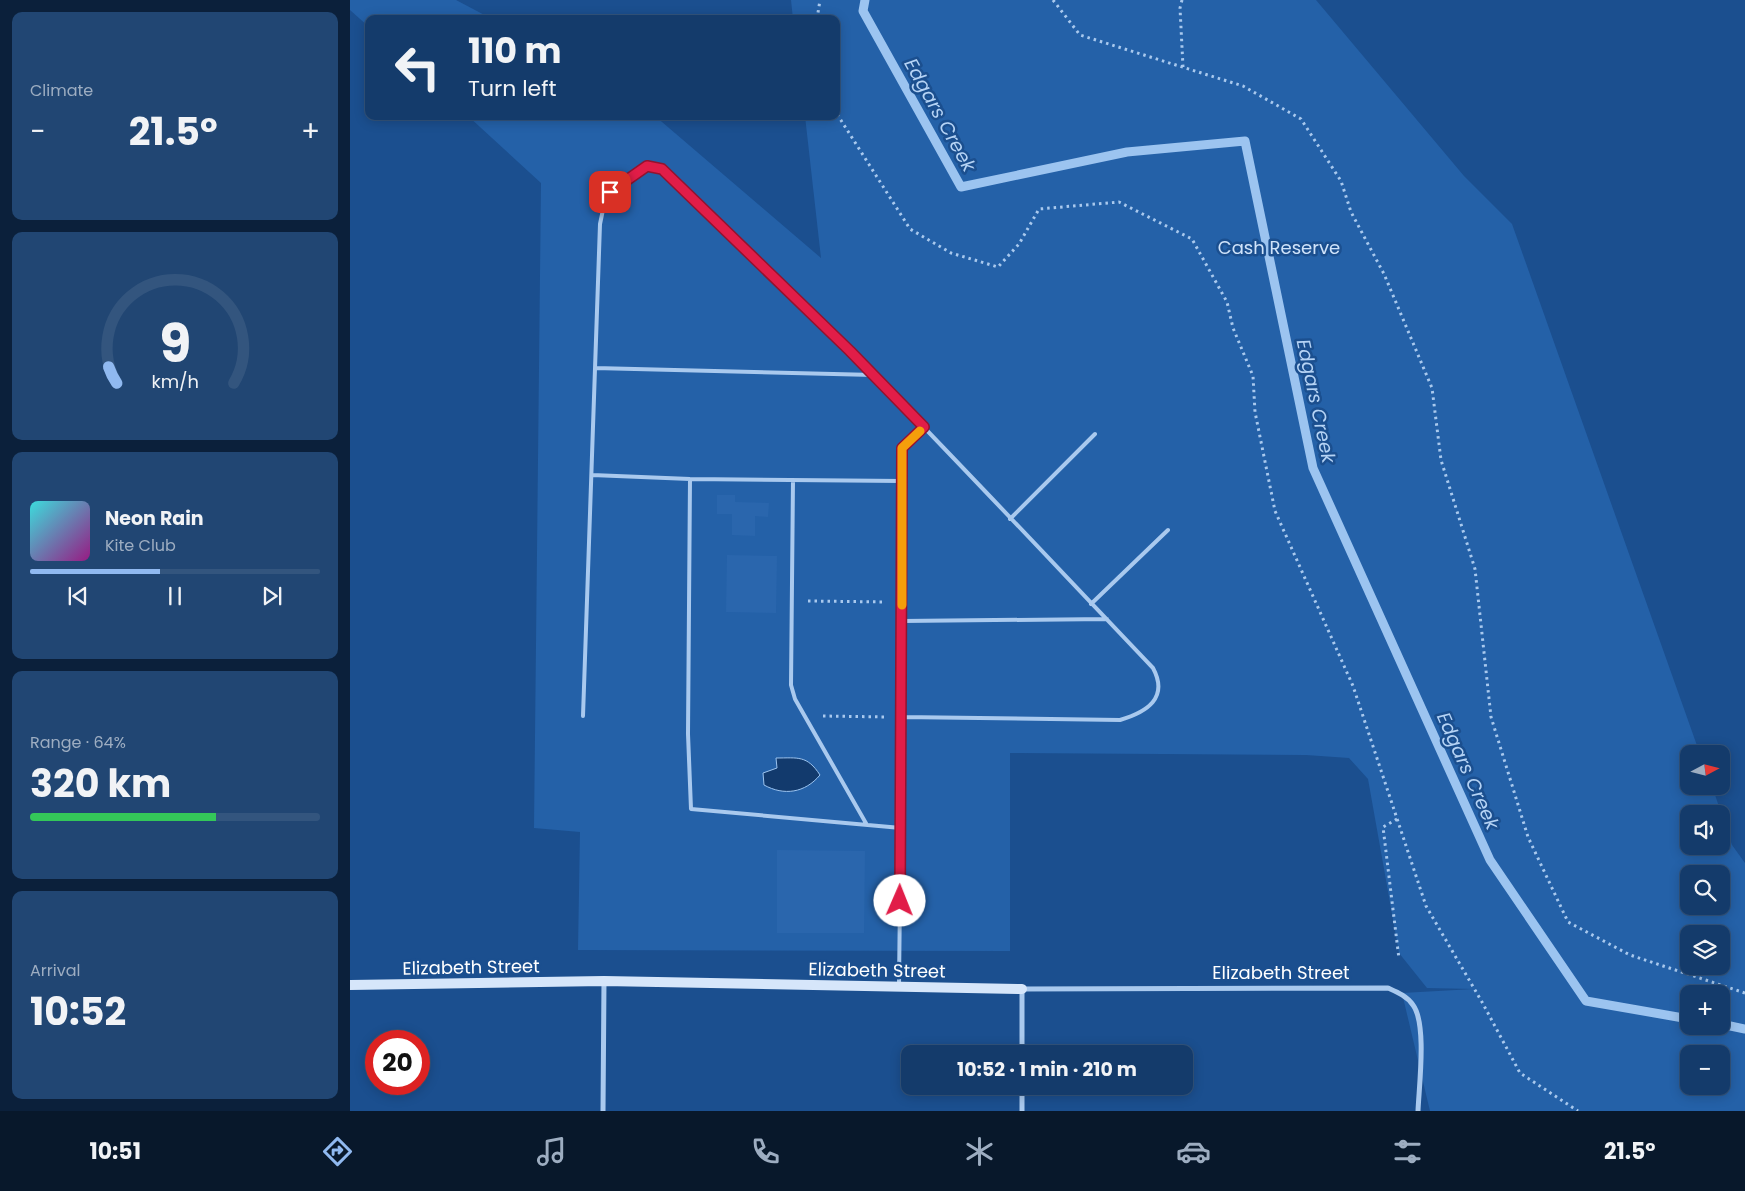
<!DOCTYPE html>
<html lang="en">
<head>
<meta charset="utf-8">
<style>
  :root { --surface:#143b6b; --page:#214673; --text:#f1f3f6; --muted:#9dadc1; --line:#33557e; --accent:#90b9f0 }
  body { margin:0; font-family:Poppins,sans-serif; background:var(--page); color:var(--text); height:100vh; display:flex; flex-direction:column; font-size:19px; white-space:nowrap }
  * { box-sizing:border-box; margin:0 }
  p { font-size:16px; color:var(--muted) }
  .icon { flex:none; width:28px; height:28px; fill:none; stroke:currentColor; stroke-width:2; stroke-linecap:round; stroke-linejoin:round }
  .map { position:relative; flex:1; overflow:hidden }
  .sheet { display:flex; flex-direction:column; gap:12px; padding:12px; background:#0b203b; width:350px }
  .sheet>* { flex:none }
  .guide { position:absolute; left:15px; top:15px; width:475px; height:105px; border-radius:10px; box-shadow:0 2px 12px #0003,0 0 0 1px var(--line); background:#143b6b; color:var(--text); overflow:hidden }
  .needle { width:32px; rotate:83deg }
  .fabs { position:absolute; left:1330px; top:745px; display:grid; gap:10px }
  .fabs a { display:grid; place-items:center; width:50px; height:50px; border-radius:10px; background:var(--surface); box-shadow:0 2px 12px #0003,0 0 0 1px var(--line); font-size:25px }
  .speed { position:absolute; left:15px; top:1030px; display:flex; gap:10px; font-size:25px; font-weight:700; text-align:center }
  .speed>* { display:grid; place-content:center; width:65px; height:65px; border-radius:50%; background:var(--surface); box-shadow:0 2px 12px #0003,0 0 0 1px var(--line); line-height:1 }
  .speed .limit { border:8px solid #d22; background:#fff; color:#111 }
  .pin { position:absolute; display:grid; place-items:center; width:42px; height:42px; color:#fff; margin:-21px; border-radius:10px; box-shadow:0 2px 8px #0006 }
  .me { position:absolute; width:55px; margin:-28px; rotate:1deg; stroke-linejoin:round; filter:drop-shadow(0 0 4px #0008) }
  .turn { display:flex; align-items:center; gap:18px; height:105px; padding:0 20px; font-size:22px }
  .turn .icon { width:65px; height:65px; stroke-width:2.5 }
  .turn b { display:block; font-size:35px; line-height:42px }
  .big { font-size:38px; font-weight:700; line-height:1.1 }
  .sheet .card { flex:1; display:flex; flex-direction:column; justify-content:center; gap:8px; min-width:0; padding:0 18px; border-radius:10px; background:var(--page) }
  .sheet .dial { align-items:center; gap:0 }
  .dial svg { height:130px; overflow:visible; fill:none; stroke:var(--line); stroke-width:7; stroke-linecap:round; text-anchor:middle }
  .dial text { fill:var(--text); stroke:none }
  .song { display:flex; align-items:center; gap:15px }
  .cover { width:60px; height:60px; border-radius:8px; background:linear-gradient(135deg,hsl(180 70% 55%),hsl(310 70% 35%)) }
  .played { height:5px; border-radius:2px; background:linear-gradient(90deg,var(--accent) 45%,var(--line) 45%) }
  .keys { display:flex; justify-content:space-around; direction:ltr }
  .heat { display:flex; justify-content:space-between; align-items:center; font-size:28px; direction:ltr }
  .charge { height:8px; border-radius:4px; background:linear-gradient(90deg,#34c759 64%,var(--line) 0) }
  .trip { position:absolute; left:551px; top:1045px; width:292px; height:50px; border-radius:10px; background:var(--surface); box-shadow:0 2px 12px #0003,0 0 0 1px var(--line); font-weight:700; line-height:50px; text-align:center }
  .tab-bar { display:flex; height:80px; justify-content:space-around; align-items:center; background:#08182b; color:var(--muted) }
  .tab-bar .icon { width:35px; height:35px }
  .tab-bar .on { color:var(--accent) }
  .tab-bar b { font-size:22px; color:var(--text) }
  main { display:flex; flex:1; min-height:0 }
  .map>svg:first-child { display:block }
</style>
</head>
<body>
<main>
<section class="sheet">
<div class="card"><p>Climate</p>
<div class="heat"><a>−</a><b class="big">21.5°</b><a>+</a></div>
</div>
<div class="card dial"><svg viewBox="0 0 100 80">
<path d="M14 69A42 42 0 1 1 86 69"/>
<path d="M14 69A42 42 0 0 1 9 59" stroke="#90b9f0"/>
<text x="50" y="56" font-size="32" font-weight="700">9</text>
<text x="50" y="72" font-size="11">km/h</text>
</svg></div>
<div class="card">
<div class="song"><i class="cover"></i><div><b>Neon Rain</b><p>Kite Club</p></div></div>
<div class="played"></div>
<div class="keys"><svg class="icon" aria-label="previous" viewBox="0 0 24 24"><path d="M18 5L8 12l10 7zM5 5v14"/></svg><svg class="icon" aria-label="pause" viewBox="0 0 24 24"><path d="M8 5v14M16 5v14"/></svg><svg class="icon" aria-label="next" viewBox="0 0 24 24"><path d="M6 5l10 7-10 7zM19 5v14"/></svg></div>
</div>
<div class="card"><p>Range · 64%</p><b class="big">320 km</b><div class="charge"></div></div>
<div class="card"><p>Arrival</p><b class="big">10:52</b></div>
</section>
<div class="map">
<svg width="1395" height="1111" viewBox="0 0 1395 1111">
  <rect width="100%" height="100%" fill="#1b4f8f"/>
  <!-- green -->
  <path fill="#2461a8" fill-rule="evenodd" d="M0,0H106L142,19H19V27L0,10Z
    M441,0H966L1114,176L1162,224L1350,754H1339V786H1362L1382,845L1395,863V1111H1080L1052,993L1124,989L1077,988L1049,953L1018,779L999,758L956,755L660,753V951L228,950L230,832L184,828L191,183L118,116H305L471,258L455,116H486V19H443ZM1339,814H1371V846H1339ZM1339,874H1371V906H1339ZM1339,934H1371V966H1339ZM1339,994H1371V1026H1339ZM1339,1054H1371V1086H1339Z"/>
  <!-- water -->
  <path fill="#123a6d" stroke="#9cc4f0" d="M426,758C448,758 457,755 470,775C455,793 434,796 414,785L413,773L427,768Z"/>
  <g fill="none" stroke-linecap="round" stroke-linejoin="round">
    <!-- stream -->
    <path stroke="#9cc4f0" stroke-width="9" d="M515,0L513,11L611,187L777,152L895,141L963,468L1140,860L1236,1001L1339,1019
      M1371,1024L1395,1029"/>
  </g>
  <!-- building -->
  <path fill="#2a66ad" d="M367,495H385V502L419,503L418,517L405,516V536L382,535V514H367Z
    M377,555L427,556L426,613L376,612Z
    M427,850L515,851L514,933H427Z"/>
  <g fill="none" stroke-linecap="round" stroke-linejoin="round">
    <!-- path -->
    <path stroke="#a9c9ee" stroke-width="3" stroke-dasharray="2.5 4" stroke-linecap="butt" d="M703,0L730,35L893,86L951,119L991,181L1001,212L1034,274L1082,388L1091,460L1125,569L1141,717L1178,837L1218,922L1280,955L1395,993
      M832,0L830,8L833,67
      M467,19L470,0
      M486,108L487,114L560,229L601,253L648,267L669,244L689,209L769,202L842,239L877,302L883,328L903,376L905,412L925,511L1003,686L1076,906L1132,1002L1170,1073L1228,1111
      M458,601L536,602
      M473,716L536,717
      M1047,819L1033,827L1049,959"/>
    <!-- lane -->
    <path stroke="#a9c9ee" stroke-width="4" d="M245,368L524,375
      M242,475L340,479L552,481
      M340,479L338,734L341,809L551,828
      M443,480L441,685L445,699L517,825
      M660,519L745,434
      M741,604L818,530
      M552,621L757,619
      M233,716L250,224L254,205L260,192L297,166L312,169L500,351C602,455 702,562 803,668C819,698 797,712 770,720L552,717L553,448L574,427
      M549,985L552,717"/>
    <!-- street -->
    <path stroke="#a9c9ee" stroke-width="5" d="M672,1054V989L1038,988C1047,992 1057,996 1063,1005C1077,1024 1069,1086 1068,1111
      M253,1111L254,981
      M672,1111V1086"/>
    <!-- secondary -->
    <path stroke="#d6e6fa" stroke-width="10" d="M0,985L254,981L672,989"/>
  </g>
  <g fill="none" stroke-linecap="round" stroke-linejoin="round">
    <defs>
      <path id="route" d="M260,192L297,166L312,169L500,351L574,427L552,448L550,901"/>
    </defs>
    <!-- route casing -->
    <use href="#route" stroke="#92132f" stroke-width="12"/>
    <!-- route -->
    <use href="#route" stroke="#e11d48" stroke-width="9"/>
    <!-- slow -->
    <path stroke="#f59e0b" stroke-width="9" d="M552,605V448L570,431"/>
  </g>
  <g text-anchor="middle" dominant-baseline="central" stroke-width="5" stroke-linejoin="round" paint-order="stroke">
    <!-- park labels -->
    <g font-size="18" fill="#cfe3fa" stroke="#1b4f8f">
      <text x="929" y="247">Cash Reserve</text>
    </g>
    <!-- street labels -->
    <g font-size="18" fill="#fff" stroke="#1b4f8f">
      <text transform="translate(121 967) rotate(-1)">Elizabeth Street</text>
      <text transform="translate(527 970) rotate(1)">Elizabeth Street</text>
      <text x="931" y="972">Elizabeth Street</text>
    </g>
    <!-- water labels -->
    <g font-size="19" font-style="italic" fill="#b5d3f5" stroke="#1b4f8f">
      <text transform="translate(590 115) rotate(61)">Edgars Creek</text>
      <text transform="translate(966 401) rotate(78)">Edgars Creek</text>
      <text transform="translate(1118 771) rotate(66)">Edgars Creek</text>
    </g>
  </g>
</svg>
<div class="fabs">
<a><svg class="needle" viewBox="-14 -14 28 28"><path d="M0-13l5 13h-10z" fill="#e53935"/><path d="M0 13l5-13h-10z" fill="#9dadc1"/></svg></a>
<a><svg class="icon" aria-label="sound" viewBox="0 0 24 24"><path d="M4 9h4l5-4v14l-5-4H4zM17 9q2 3 0 6"/></svg></a>
<a><svg class="icon" aria-label="search" viewBox="0 0 24 24"><circle cx="10" cy="10" r="6"/><path d="M15 15l6 6"/></svg></a>
<a><svg class="icon" aria-label="layers" viewBox="0 0 24 24"><path d="M12 4l9 5-9 5-9-5zM3 14l9 5 9-5"/></svg></a>
<a>+</a>
<a>−</a>
</div>
<div class="speed"><div class="limit">20</div></div>
<div class="pin" style="left:260px;top:192px;background:#d93025"><svg class="icon" aria-label="arrive" viewBox="0 0 24 24"><path d="M6 21V4h12l-3 4 3 4H6"/></svg></div>
<svg class="me" style="left:550px;top:901px" viewBox="-20 -20 40 40"><circle r="19" fill="#fff"/><path d="M0-13L10 11 0 6-10 11z" fill="#e11d48"/></svg>
<div class="trip">10:52 · 1 min · 210 m</div>
<div class="guide">
<div class="turn"><svg class="icon" aria-label="left" viewBox="0 0 24 24"><path d="M17 20v-9H6M10 6l-5 5 5 5"/></svg><div><b>110 m</b>Turn left</div></div>
</div>
</div>
</main>
<nav class="tab-bar">
<b>10:51</b>
<svg class="icon on" aria-label="directions" viewBox="0 0 24 24"><path d="M12 3l9 9-9 9-9-9zM9 14v-3h6M13 9l2 2-2 2"/></svg>
<svg class="icon" aria-label="music" viewBox="0 0 24 24"><path d="M9 18V5l10-2v13"/><circle cx="6" cy="18" r="3"/><circle cx="16" cy="16" r="3"/></svg>
<svg class="icon" aria-label="phone" viewBox="0 0 24 24"><path d="M5 4h4l2 5-3 2q2 4 5 5l2-3 5 2v4C11 20 4 13 5 4z"/></svg>
<svg class="icon" aria-label="climate" viewBox="0 0 24 24"><path d="M12 3v18M4 7l16 10M4 17L20 7"/></svg>
<svg class="icon" aria-label="car" viewBox="0 0 24 24"><path d="M5 17H2v-5l4-1 3-4h7l3 4 3 1v5h-3M9 17h6M6 11h13"/><circle cx="7" cy="17" r="2"/><circle cx="17" cy="17" r="2"/></svg>
<svg class="icon" aria-label="filters" viewBox="0 0 24 24"><path d="M4 7h16M4 17h16"/><circle cx="9" cy="7" r="2"/><circle cx="15" cy="17" r="2"/></svg>
<b>21.5°</b>
</nav>
</body>
</html>
